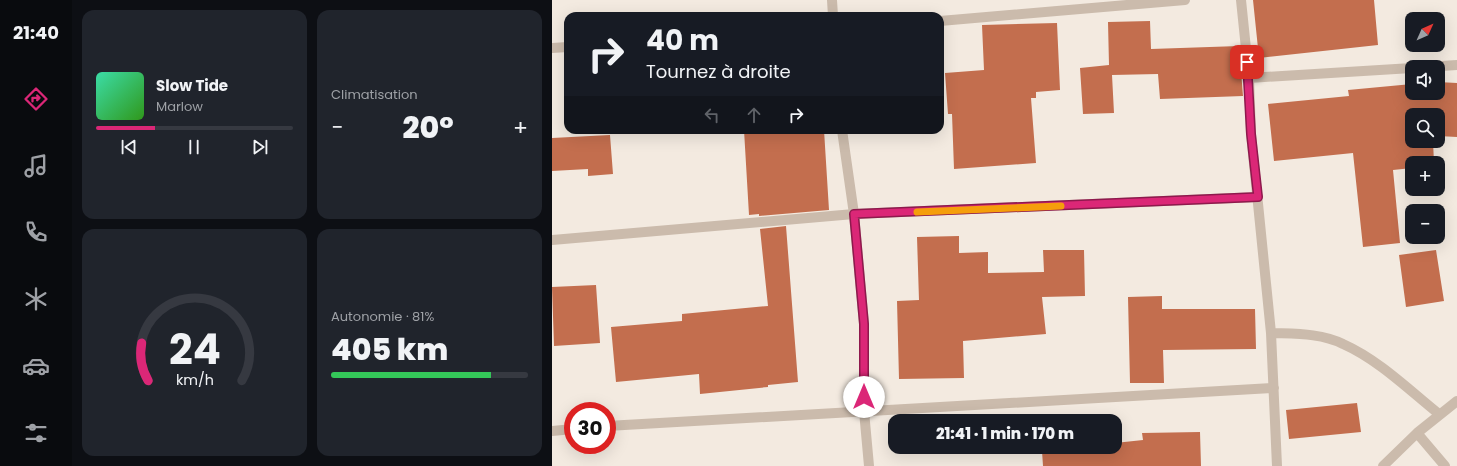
<!DOCTYPE html>
<html lang="fr">
<head>
<meta charset="utf-8">
<style>
  :root { --surface:#171b24; --page:#20242c; --text:#f1f3f6; --muted:#9ea1a6; --line:#363941; --accent:#db2777 }
  body { margin:0; font-family:Poppins,sans-serif; background:var(--page); color:var(--text); height:100vh; display:flex; flex-direction:column; font-size:15px; white-space:nowrap }
  * { box-sizing:border-box; margin:0 }
  p { font-size:13px; color:var(--muted) }
  .icon { flex:none; width:22px; height:22px; fill:none; stroke:currentColor; stroke-width:2; stroke-linecap:round; stroke-linejoin:round }
  .map { position:relative; flex:1; overflow:hidden }
  .panel { display:flex; flex-direction:column; gap:10px; padding:10px; background:#0d0f14; width:480px }
  .panel>* { flex:none }
  .guide { position:absolute; left:12px; top:12px; width:380px; height:122px; border-radius:12px; box-shadow:0 4px 16px #0002; background:#171b24; color:var(--text); overflow:hidden }
  .needle { width:26px; rotate:45deg }
  .buttons { position:absolute; left:853px; top:12px; display:grid; gap:8px }
  .buttons a { display:grid; place-items:center; width:40px; height:40px; border-radius:8px; background:var(--surface); box-shadow:0 4px 16px #0002; font-size:20px }
  .speed { position:absolute; left:12px; top:402px; display:flex; gap:8px; font-size:20px; font-weight:700; text-align:center }
  .speed>* { display:grid; place-content:center; width:52px; height:52px; border-radius:50%; background:var(--surface); box-shadow:0 4px 16px #0002; line-height:1 }
  .speed .limit { border:6px solid #d22; background:#fff; color:#111 }
  .pin { position:absolute; display:grid; place-items:center; width:34px; height:34px; color:#fff; margin:-17px; border-radius:8px; box-shadow:0 2px 6px #0006 }
  .me { position:absolute; width:44px; margin:-22px; rotate:0deg; stroke-linejoin:round; filter:drop-shadow(0 0 3px #0008) }
  .turn { display:flex; align-items:center; gap:14px; height:84px; padding:0 16px; font-size:18px }
  .turn .icon { width:52px; height:52px; stroke-width:2.5 }
  .turn b { display:block; font-size:28px; line-height:34px }
  .lanes { display:flex; align-items:center; height:38px; padding:0 16px; background:#0003; justify-content:center; gap:20px; direction:ltr }
  .lanes .off { opacity:.35 }
  .big { font-size:30px; font-weight:800; line-height:1.1 }
  .panel .widget { flex:1; display:flex; flex-direction:column; justify-content:center; gap:6px; min-width:0; padding:0 14px; border-radius:12px; background:var(--page) }
  .panel .dial { align-items:center; gap:0 }
  .dial svg { height:104px; overflow:visible; fill:none; stroke:var(--line); stroke-width:7; stroke-linecap:round; text-anchor:middle }
  .dial text { fill:var(--text); stroke:none }
  .song { display:flex; align-items:center; gap:12px }
  .cover { width:48px; height:48px; border-radius:6px; background:linear-gradient(135deg,hsl(160 70% 55%),hsl(110 70% 35%)) }
  .played { height:4px; border-radius:2px; background:linear-gradient(90deg,var(--accent) 30%,var(--line) 30%) }
  .keys { display:flex; justify-content:space-around; direction:ltr }
  .heat { display:flex; justify-content:space-between; align-items:center; font-size:22px; direction:ltr }
  .charge { height:6px; border-radius:3px; background:linear-gradient(90deg,#34c759 81%,var(--line) 0) }
  .panel .tiles { flex:1; display:grid; gap:10px; grid-template-columns:repeat(2,1fr) }
  .trip { position:absolute; left:336px; top:414px; width:234px; height:40px; border-radius:12px; background:var(--surface); box-shadow:0 4px 16px #0002; font-weight:800; line-height:40px; text-align:center }
  main { display:flex; flex:1; min-height:0 }
  .tabs { display:flex; flex-direction:column; width:72px; justify-content:space-around; align-items:center; background:#090b0e; color:var(--muted) }
  .tabs .icon { width:28px; height:28px }
  .tabs .active { color:var(--accent) }
  .tabs b { font-size:18px; color:var(--text) }
  .map>svg:first-child { display:block }
</style>
</head>
<body>
<main>
<nav class="tabs">
<b>21:40</b>
<svg class="icon active" aria-label="directions" viewBox="0 0 24 24"><path d="M12 3l9 9-9 9-9-9zM9 14v-3h6M13 9l2 2-2 2"/></svg>
<svg class="icon" aria-label="music" viewBox="0 0 24 24"><path d="M9 18V5l10-2v13"/><circle cx="6" cy="18" r="3"/><circle cx="16" cy="16" r="3"/></svg>
<svg class="icon" aria-label="phone" viewBox="0 0 24 24"><path d="M5 4h4l2 5-3 2q2 4 5 5l2-3 5 2v4C11 20 4 13 5 4z"/></svg>
<svg class="icon" aria-label="climate" viewBox="0 0 24 24"><path d="M12 3v18M4 7l16 10M4 17L20 7"/></svg>
<svg class="icon" aria-label="car" viewBox="0 0 24 24"><path d="M5 17H2v-5l4-1 3-4h7l3 4 3 1v5h-3M9 17h6M6 11h13"/><circle cx="7" cy="17" r="2"/><circle cx="17" cy="17" r="2"/></svg>
<svg class="icon" aria-label="filters" viewBox="0 0 24 24"><path d="M4 7h16M4 17h16"/><circle cx="9" cy="7" r="2"/><circle cx="15" cy="17" r="2"/></svg>
</nav>
<section class="panel">
<div class="tiles">
<div class="widget">
<div class="song"><i class="cover"></i><div><b>Slow Tide</b><p>Marlow</p></div></div>
<div class="played"></div>
<div class="keys"><svg class="icon" aria-label="previous" viewBox="0 0 24 24"><path d="M18 5L8 12l10 7zM5 5v14"/></svg><svg class="icon" aria-label="pause" viewBox="0 0 24 24"><path d="M8 5v14M16 5v14"/></svg><svg class="icon" aria-label="next" viewBox="0 0 24 24"><path d="M6 5l10 7-10 7zM19 5v14"/></svg></div>
</div>
<div class="widget"><p>Climatisation</p>
<div class="heat"><a>−</a><b class="big">20°</b><a>+</a></div>
</div>
<div class="widget dial"><svg viewBox="0 0 100 80">
<path d="M14 69A42 42 0 1 1 86 69"/>
<path d="M14 69A42 42 0 0 1 9 40" stroke="#db2777"/>
<text x="50" y="56" font-size="32" font-weight="700">24</text>
<text x="50" y="72" font-size="11">km/h</text>
</svg></div>
<div class="widget"><p>Autonomie · 81%</p><b class="big">405 km</b><div class="charge"></div></div>
</div>
</section>
<div class="map">
<svg width="905" height="466" viewBox="0 0 905 466">
  <rect width="100%" height="100%" fill="#f3eae0"/>
  <!-- building -->
  <path fill="#c36e4e" d="M701,0H822L826,45L707,58Z
    M598,21L599,49L687,46L691,96L608,99L606,74L560,75L562,113L531,114L528,68L557,65L556,22Z
    M505,23L508,90L484,92V98H479L484,163L402,169L400,114H396L393,73L432,70L430,25Z
    M886,82L905,83V137L886,136V115H860V141H881L882,163H860V168L841,170L848,243L811,247L801,153L722,161L716,104L797,96L796,90L860,84V93H886Z
    M192,130H272L277,210L207,216V214L197,215Z
    M58,135L61,174L36,176V169L0,171V138Z
    M234,226L246,382L216,385V387L148,394L147,374L64,382L59,327L130,321V314L216,306L208,229Z
    M407,236V253L436,252V273L492,272L491,250H532L533,296L490,297L494,334L411,341L412,378L347,379L345,301L367,300L365,237Z
    M884,250L892,301L854,307L847,255Z
    M44,285L48,343L2,346L0,287Z
    M610,296V309H703L704,349L611,350L612,383H578L576,297Z
    M805,403L809,432L737,439L734,410Z
    M533,415L534,421H506V418Z
    M648,432L649,466H491L490,451L510,449L509,447H563V443L591,440L590,433Z"/>
  <g fill="none" stroke-linecap="round" stroke-linejoin="round">
    <!-- minor -->
    <path stroke="#cbbbac" stroke-width="10" d="M280,0L281,16
      M689,0L697,78L699,134L719,333L725,466
      M388,21L633,0
      M0,48L16,47
      M875,67L905,65
      M697,78L860,68
      M290,130L302,214L312,324V411L317,466
      M0,240L302,214L706,197
      M719,333C743,334 769,333 791,344C827,360 857,390 887,414
      M55,426L722,388
      M0,431L21,429
      M865,433L893,466
      M831,466L865,433L905,401"/>
  </g>
  <g fill="none" stroke-linecap="round" stroke-linejoin="round">
    <defs>
      <path id="route" d="M312,397V324L302,214L706,197L699,134L695,62"/>
    </defs>
    <!-- route casing -->
    <use href="#route" stroke="#8e194d" stroke-width="10"/>
    <!-- route -->
    <use href="#route" stroke="#db2777" stroke-width="7"/>
    <!-- slow -->
    <path stroke="#f59e0b" stroke-width="7" d="M365,212L509,206"/>
  </g>
</svg>
<div class="buttons">
<a><svg class="needle" viewBox="-14 -14 28 28"><path d="M0-13l5 13h-10z" fill="#e53935"/><path d="M0 13l5-13h-10z" fill="#9ea1a6"/></svg></a>
<a><svg class="icon" aria-label="sound" viewBox="0 0 24 24"><path d="M4 9h4l5-4v14l-5-4H4zM17 9q2 3 0 6"/></svg></a>
<a><svg class="icon" aria-label="search" viewBox="0 0 24 24"><circle cx="10" cy="10" r="6"/><path d="M15 15l6 6"/></svg></a>
<a>+</a>
<a>−</a>
</div>
<div class="speed"><div class="limit">30</div></div>
<div class="pin" style="left:695px;top:62px;background:#d93025"><svg class="icon" aria-label="arrive" viewBox="0 0 24 24"><path d="M6 21V4h12l-3 4 3 4H6"/></svg></div>
<svg class="me" style="left:312px;top:397px" viewBox="-20 -20 40 40"><circle r="19" fill="#fff"/><path d="M0-13L10 11 0 6-10 11z" fill="#db2777"/></svg>
<div class="trip">21:41 · 1 min · 170 m</div>
<div class="guide">
<div class="turn"><svg class="icon" aria-label="right" viewBox="0 0 24 24"><path d="M7 20v-9h11M14 6l5 5-5 5"/></svg><div><b>40 m</b>Tournez à droite</div></div>
<div class="lanes"><svg class="icon off" aria-label="left" viewBox="0 0 24 24"><path d="M17 20v-9H6M10 6l-5 5 5 5"/></svg><svg class="icon off" aria-label="ahead" viewBox="0 0 24 24"><path d="M12 20V5M6 11l6-6 6 6"/></svg><svg class="icon" aria-label="right" viewBox="0 0 24 24"><path d="M7 20v-9h11M14 6l5 5-5 5"/></svg></div>
</div>
</div>
</main>
</body>
</html>
